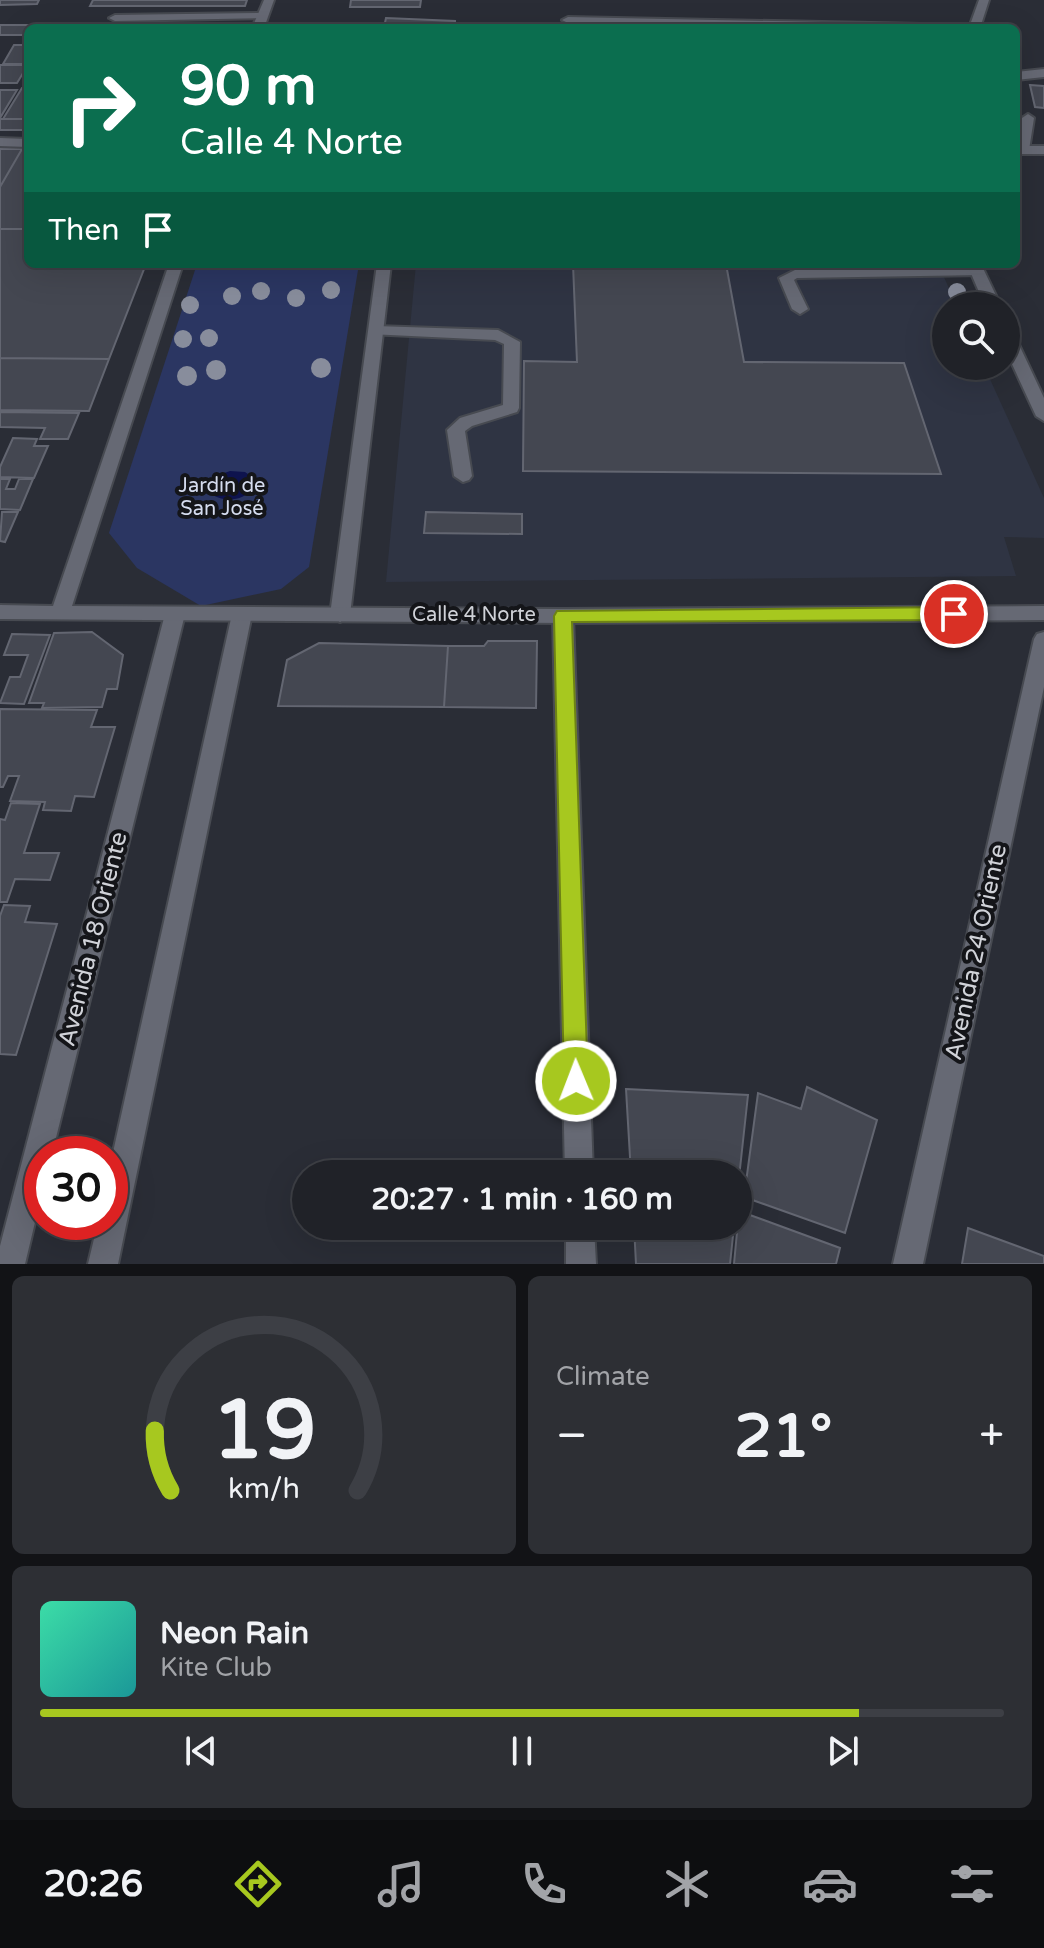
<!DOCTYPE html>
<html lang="en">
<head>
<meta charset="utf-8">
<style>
  :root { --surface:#202228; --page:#2d2f34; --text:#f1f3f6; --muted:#a2a4a8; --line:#3d3f45; --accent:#a7c81f }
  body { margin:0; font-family:"Varela Round",sans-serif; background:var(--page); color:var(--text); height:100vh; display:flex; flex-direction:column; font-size:30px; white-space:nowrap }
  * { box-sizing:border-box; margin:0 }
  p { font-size:26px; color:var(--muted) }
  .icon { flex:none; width:44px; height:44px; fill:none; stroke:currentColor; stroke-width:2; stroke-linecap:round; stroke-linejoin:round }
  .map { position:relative; height:1264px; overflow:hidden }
  .details { display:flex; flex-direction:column; gap:12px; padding:12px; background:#121316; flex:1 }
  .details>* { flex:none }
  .hud { position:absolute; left:24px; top:24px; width:996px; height:244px; border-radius:12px; box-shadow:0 8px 32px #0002,0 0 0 2px var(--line); background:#0b6e4f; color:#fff; overflow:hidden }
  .controls { position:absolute; left:932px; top:292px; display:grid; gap:16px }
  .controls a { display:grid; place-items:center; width:88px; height:88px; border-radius:50%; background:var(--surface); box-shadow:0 8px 32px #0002,0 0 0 2px var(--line); font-size:40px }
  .speed { position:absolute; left:24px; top:1136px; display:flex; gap:16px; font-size:40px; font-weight:700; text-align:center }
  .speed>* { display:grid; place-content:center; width:104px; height:104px; border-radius:50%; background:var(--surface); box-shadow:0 8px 32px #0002,0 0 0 2px var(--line); line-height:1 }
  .speed .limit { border:12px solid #d22; background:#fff; color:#111 }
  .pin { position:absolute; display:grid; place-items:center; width:68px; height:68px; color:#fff; margin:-34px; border:4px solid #fff; border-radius:50%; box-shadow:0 2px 8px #0007 }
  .me { position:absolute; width:88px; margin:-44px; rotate:359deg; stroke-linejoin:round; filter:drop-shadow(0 0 6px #0008) }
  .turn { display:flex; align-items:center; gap:28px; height:168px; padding:0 24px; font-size:36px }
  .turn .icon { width:104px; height:104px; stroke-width:2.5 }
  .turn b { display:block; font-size:56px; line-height:68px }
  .then { display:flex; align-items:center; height:76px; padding:0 24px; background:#0003; gap:16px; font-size:30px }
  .big { font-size:60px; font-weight:800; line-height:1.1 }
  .details .widget { flex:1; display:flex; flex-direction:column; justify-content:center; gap:12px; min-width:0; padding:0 28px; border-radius:12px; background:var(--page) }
  .details .dial { align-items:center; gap:0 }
  .dial svg { height:208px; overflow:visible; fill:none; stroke:var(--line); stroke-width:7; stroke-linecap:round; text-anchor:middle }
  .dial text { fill:var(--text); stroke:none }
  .song { display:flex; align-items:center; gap:24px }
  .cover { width:96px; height:96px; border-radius:12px; background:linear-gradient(135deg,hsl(160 70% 55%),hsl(180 70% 35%)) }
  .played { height:8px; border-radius:4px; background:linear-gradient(90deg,var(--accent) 85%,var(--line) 85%) }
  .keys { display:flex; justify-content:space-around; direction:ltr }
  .heat { display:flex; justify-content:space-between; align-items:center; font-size:44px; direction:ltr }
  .details .tiles { flex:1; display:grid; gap:12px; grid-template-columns:1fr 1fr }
  .widget:last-child { grid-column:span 2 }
  .trip { position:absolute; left:292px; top:1160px; width:460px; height:80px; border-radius:40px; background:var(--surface); box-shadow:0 8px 32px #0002,0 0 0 2px var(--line); font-weight:800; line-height:80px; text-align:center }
  .tabs { display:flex; height:128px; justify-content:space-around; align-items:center; background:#0d0e10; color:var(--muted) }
  .tabs .icon { width:56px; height:56px }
  .tabs .on { color:var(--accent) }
  .tabs b { font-size:36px; color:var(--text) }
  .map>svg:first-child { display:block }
</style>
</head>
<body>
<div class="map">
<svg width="1044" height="1264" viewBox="0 0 1044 1264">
  <rect width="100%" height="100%" fill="#2a2d36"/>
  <!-- built -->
  <path fill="#2f3443" d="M416,264H938L957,306H946V366H984L1044,498V538L1004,537L1016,576L386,582Z"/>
  <!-- green -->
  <path fill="#2b3662" d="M197,264H359L309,567L281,589L201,606L137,568L109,533Z"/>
  <!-- water -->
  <path fill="#0e134e" d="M230,471L245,472L254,478V488C242,501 226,503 211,494L208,485L216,476Z"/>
  <!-- building -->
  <path fill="#444751" stroke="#636671" stroke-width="2" d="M0,0H39L37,4L0,5Z
    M93,0H247L245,6H90Z
    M93,0H247L245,6H90Z
    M351,0H421L420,7H350Z
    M386,18L455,21V28H377L384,27Z
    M0,25H33L28,28V35H0Z
    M14,45H28V64H3Z
    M0,65H28L17,83H0Z
    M1030,85L1044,86V108L1035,107Z
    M22,88H28V119H3Z
    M0,90H17L0,118Z
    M0,119H28V130H0Z
    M0,149H22L0,187Z
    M22,149H28V229H0V187Z
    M0,229H28V264H146L109,359L0,358Z
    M573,264H726L744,362L904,363L941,474L523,471L524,361L577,362Z
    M0,358L109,359L89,411L0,410Z
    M0,412L79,413L68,439H40L45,428L0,427Z
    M13,438L37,439L34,446H48L34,478L0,477V467Z
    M0,479H10L6,489H15L19,479H33L20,510L0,509Z
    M2,512H18L5,542L0,541Z
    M426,512L522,514V534L424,533Z
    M92,632L123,655L117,689H107L102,707L42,708L44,703H29L54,633Z
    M12,634L50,635L24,704L0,703L10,677H20L28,655H4Z
    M488,641H537L536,708L444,707L448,646H484Z
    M319,643L448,646L444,707L278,706L287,660Z
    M0,709L97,710L91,727H115L94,797L75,796L71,811L43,810L45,802L10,801L19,776H8L3,787H0Z
    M11,803L40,804L24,853H59L50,880L15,879L7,902H0V819L5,820Z
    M4,905L30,906L25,922L57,924L16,1055L0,1054V916Z
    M807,1087L877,1120L845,1233L744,1197L758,1093L801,1109Z
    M626,1089L748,1095L738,1187V1174H631Z
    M739,1211L840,1248L836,1264H734Z
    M634,1226H734L730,1264H636Z
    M968,1228L1044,1256V1264H962Z"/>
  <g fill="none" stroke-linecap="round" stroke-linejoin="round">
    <defs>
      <path id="service" d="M263,13L267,14V18L115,21L109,18L115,15Z
        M1044,69V77L1016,80V72Z
        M1028,114L1034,118L1029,150L1022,154L1017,153L1022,118Z
        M977,268L984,272L982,275L797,278L794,280L808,309L800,314L792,309L779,278L795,270Z
        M375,326L498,330L520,342L519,408L517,412L472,426L465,431L472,476L469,480L463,482L454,476L447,430L460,418L503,405L504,344L495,340L369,334V328Z"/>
      <path id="minor" d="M979,0H989L980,28L568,23L562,20L568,17L970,25Z
        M377,264H391L350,615L340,622L330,615Z
        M967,264H981L1001,306H985Z
        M1006,329L1014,334L1044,398V421L1036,416L1006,351Z
        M175,607L185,614L52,1154H42V1193L25,1264H0V1246L165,614Z
        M242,607L252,614L118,1264H88L98,1222H110V1166L232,614Z
        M563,609L573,616L593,1174H565L553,616Z
        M1044,632V687L923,1264H893L1034,639L1037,634Z
        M566,1226H594L596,1264H566Z"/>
      <path id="tertiary" d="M264,0H274L264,28H252Z
        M0,138L28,139V147L0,146Z
        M1016,146H1044V154H1016Z
        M169,264H183L72,606L563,609L1044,606V620L563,623L0,619V605L53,606Z"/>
    </defs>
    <!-- service casing -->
    <use href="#service" stroke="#474a51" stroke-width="4"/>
    <!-- minor casing -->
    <use href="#minor" stroke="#474a51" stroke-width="4"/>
    <!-- tertiary casing -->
    <use href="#tertiary" stroke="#474a51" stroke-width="4"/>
    <!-- service -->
    <use href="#service" fill="#666974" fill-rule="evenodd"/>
    <!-- minor -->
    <use href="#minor" fill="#666974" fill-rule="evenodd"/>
    <!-- tertiary -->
    <use href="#tertiary" fill="#666974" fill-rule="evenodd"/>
  </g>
  <!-- trees -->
  <g fill="#888d9c">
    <circle cx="331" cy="290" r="9"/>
    <circle cx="261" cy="291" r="9"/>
    <circle cx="957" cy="292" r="9"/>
    <circle cx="232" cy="296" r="9"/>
    <circle cx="296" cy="298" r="9"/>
    <circle cx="190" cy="305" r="9"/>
    <circle cx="209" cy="338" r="9"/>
    <circle cx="183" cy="339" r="9"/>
    <circle cx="321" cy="368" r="10"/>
    <circle cx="216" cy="370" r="10"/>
    <circle cx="187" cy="376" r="10"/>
  </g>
  <!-- route -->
  <path fill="#a7c81f" stroke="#6d8214" stroke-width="2" d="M954,607L963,614L954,620L572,622L588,1081L585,1089L576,1092L567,1089L564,1081L554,616L557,611Z"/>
  <g text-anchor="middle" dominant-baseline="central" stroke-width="8" stroke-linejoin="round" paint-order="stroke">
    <!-- park labels -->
    <g font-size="20" fill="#d5dcef" stroke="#141519">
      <text x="222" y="486">Jardín de<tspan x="222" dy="23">San José</tspan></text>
    </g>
    <!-- street labels -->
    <g font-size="20" fill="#d0d2d8" stroke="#141519">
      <text x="474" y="615">Calle 4 Norte</text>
    </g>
    <!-- near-street labels -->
    <g font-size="24" fill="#d0d2d8" stroke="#141519">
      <text transform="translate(93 939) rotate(-76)">Avenida 18 Oriente</text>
      <text transform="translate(976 952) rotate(-78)">Avenida 24 Oriente</text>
    </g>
  </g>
</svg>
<div class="controls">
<a><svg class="icon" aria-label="search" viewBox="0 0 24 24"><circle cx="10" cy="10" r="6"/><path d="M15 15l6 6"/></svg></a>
</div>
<div class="speed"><div class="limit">30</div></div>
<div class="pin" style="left:954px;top:614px;background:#d93025"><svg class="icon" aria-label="arrive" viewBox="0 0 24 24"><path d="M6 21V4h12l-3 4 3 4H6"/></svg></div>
<svg class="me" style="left:576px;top:1081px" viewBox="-20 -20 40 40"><circle r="17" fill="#a7c81f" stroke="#fff" stroke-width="3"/><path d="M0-11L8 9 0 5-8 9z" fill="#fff"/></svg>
<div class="trip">20:27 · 1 min · 160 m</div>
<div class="hud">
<div class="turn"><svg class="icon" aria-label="right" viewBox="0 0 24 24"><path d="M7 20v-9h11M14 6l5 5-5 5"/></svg><div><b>90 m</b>Calle 4 Norte</div></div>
<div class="then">Then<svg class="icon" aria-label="arrive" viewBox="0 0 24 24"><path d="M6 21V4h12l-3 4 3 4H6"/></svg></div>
</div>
</div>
<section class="details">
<div class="tiles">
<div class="widget dial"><svg viewBox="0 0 100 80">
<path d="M14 69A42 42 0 1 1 86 69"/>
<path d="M14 69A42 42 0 0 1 8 46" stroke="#a7c81f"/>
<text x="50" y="56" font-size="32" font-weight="700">19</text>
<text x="50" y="72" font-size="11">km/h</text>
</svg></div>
<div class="widget"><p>Climate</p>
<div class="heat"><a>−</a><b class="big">21°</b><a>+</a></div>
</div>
<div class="widget">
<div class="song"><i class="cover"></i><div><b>Neon Rain</b><p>Kite Club</p></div></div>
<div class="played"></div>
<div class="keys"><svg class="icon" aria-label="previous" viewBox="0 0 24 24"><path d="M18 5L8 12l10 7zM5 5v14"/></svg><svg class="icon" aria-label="pause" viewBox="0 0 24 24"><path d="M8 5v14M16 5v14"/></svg><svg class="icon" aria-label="next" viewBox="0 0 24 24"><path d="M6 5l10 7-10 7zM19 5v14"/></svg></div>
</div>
</div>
</section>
<nav class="tabs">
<b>20:26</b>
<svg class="icon on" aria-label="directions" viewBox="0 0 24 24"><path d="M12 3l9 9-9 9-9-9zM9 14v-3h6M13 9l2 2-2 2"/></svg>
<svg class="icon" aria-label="music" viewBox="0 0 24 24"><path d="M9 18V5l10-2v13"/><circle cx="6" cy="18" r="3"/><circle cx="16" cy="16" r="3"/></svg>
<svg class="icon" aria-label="phone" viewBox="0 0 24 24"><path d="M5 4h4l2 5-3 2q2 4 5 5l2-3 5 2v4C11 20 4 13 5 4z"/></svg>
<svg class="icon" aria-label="climate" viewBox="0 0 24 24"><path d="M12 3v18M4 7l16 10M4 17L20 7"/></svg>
<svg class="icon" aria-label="car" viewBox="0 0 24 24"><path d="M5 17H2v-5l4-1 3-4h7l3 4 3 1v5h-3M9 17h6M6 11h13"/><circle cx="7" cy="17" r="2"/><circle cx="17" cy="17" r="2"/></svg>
<svg class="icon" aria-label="filters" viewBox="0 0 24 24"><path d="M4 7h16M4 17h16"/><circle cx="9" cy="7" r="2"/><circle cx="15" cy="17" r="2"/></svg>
</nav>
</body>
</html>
